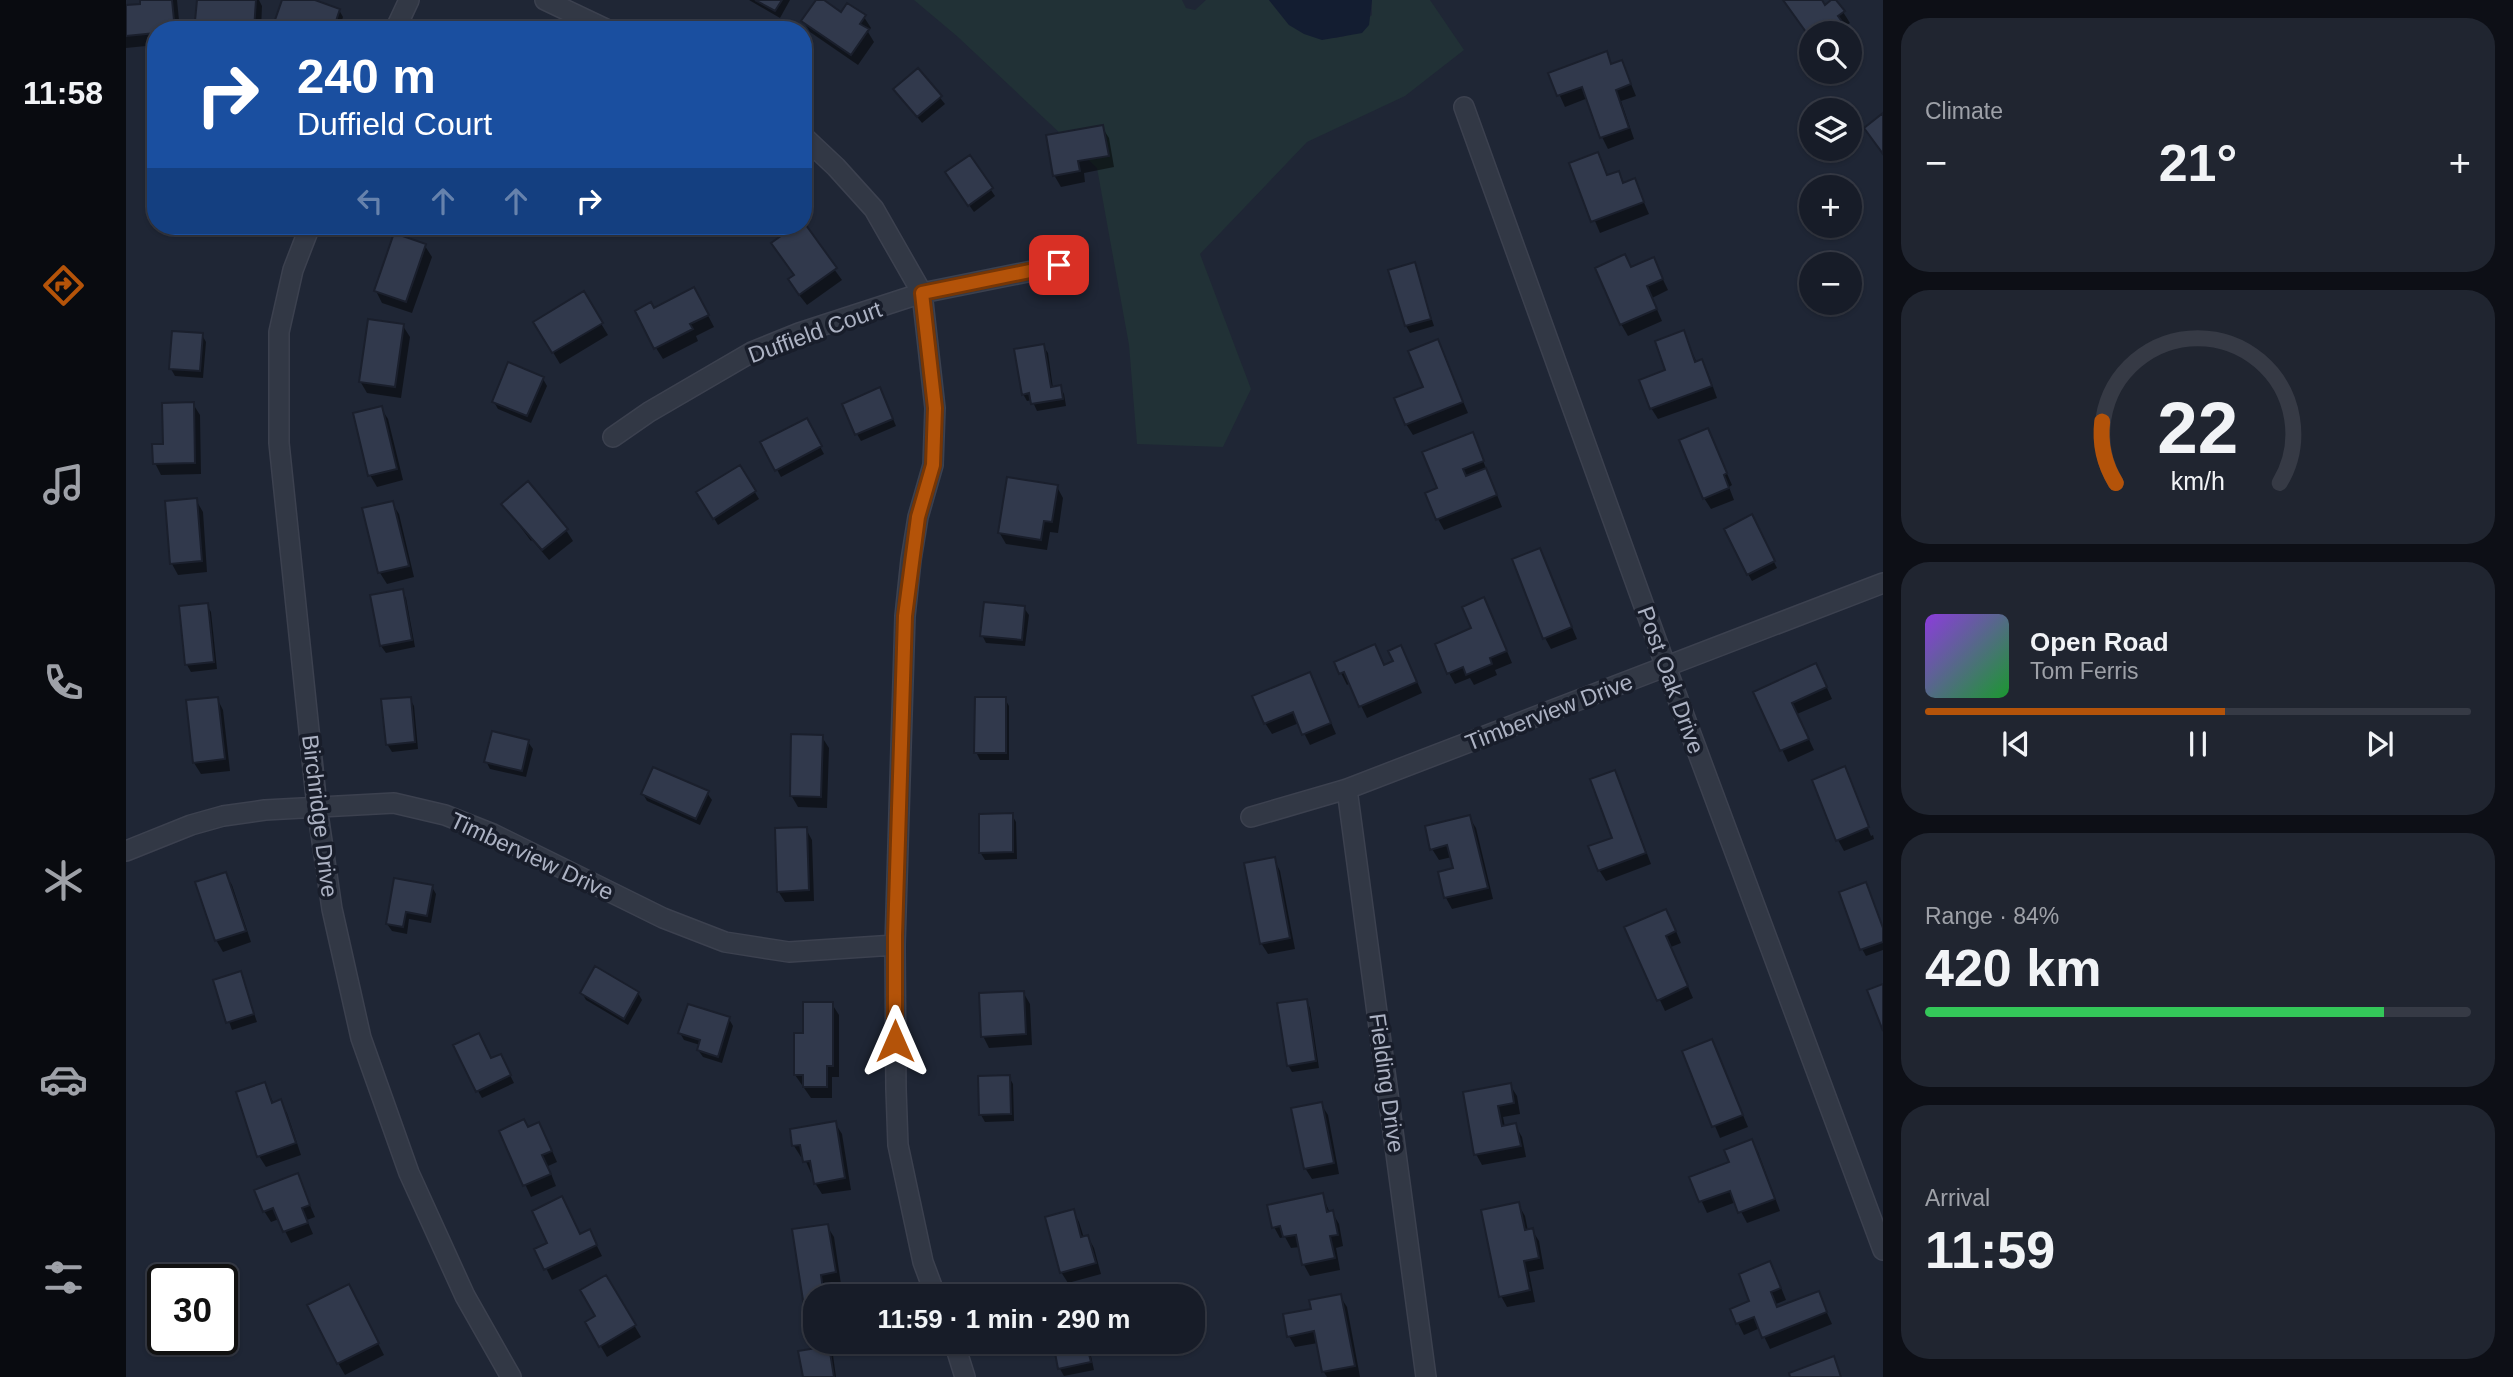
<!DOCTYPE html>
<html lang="en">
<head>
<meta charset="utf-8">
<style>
  :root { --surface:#171c28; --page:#202530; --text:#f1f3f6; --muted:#9ea1a8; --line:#363a45; --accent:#b45309 }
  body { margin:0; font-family:Arial,sans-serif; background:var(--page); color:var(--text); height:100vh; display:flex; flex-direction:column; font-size:26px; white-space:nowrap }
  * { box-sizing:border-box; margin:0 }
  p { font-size:23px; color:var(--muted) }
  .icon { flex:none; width:38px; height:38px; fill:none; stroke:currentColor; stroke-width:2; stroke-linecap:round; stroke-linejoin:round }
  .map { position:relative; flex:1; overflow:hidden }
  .panel { display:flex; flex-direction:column; gap:18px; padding:18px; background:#0d0f16; width:630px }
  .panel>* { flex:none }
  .top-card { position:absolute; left:21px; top:21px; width:665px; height:214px; border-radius:28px; box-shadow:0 2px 5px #0004,0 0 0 2px var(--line); background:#1a4fa0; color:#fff; overflow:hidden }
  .controls { position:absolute; left:1673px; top:21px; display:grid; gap:14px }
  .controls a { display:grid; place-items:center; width:63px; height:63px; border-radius:50%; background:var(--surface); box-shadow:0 2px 5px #0004,0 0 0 2px var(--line); font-size:35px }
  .speed { position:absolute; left:21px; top:1264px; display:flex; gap:14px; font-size:35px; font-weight:700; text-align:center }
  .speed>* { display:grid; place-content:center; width:91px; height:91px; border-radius:50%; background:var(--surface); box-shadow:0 2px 5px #0004,0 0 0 2px var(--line); line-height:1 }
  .speed .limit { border:4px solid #111; border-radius:10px; background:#fff; color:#111 }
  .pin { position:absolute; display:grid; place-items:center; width:60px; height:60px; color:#fff; margin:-30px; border-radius:14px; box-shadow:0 4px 10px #0006 }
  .me { position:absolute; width:77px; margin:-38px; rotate:0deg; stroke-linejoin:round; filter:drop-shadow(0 0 5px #0008) }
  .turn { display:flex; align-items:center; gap:24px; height:147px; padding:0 35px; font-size:32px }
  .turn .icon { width:91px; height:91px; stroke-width:2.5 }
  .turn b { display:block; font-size:49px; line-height:60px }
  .lanes { display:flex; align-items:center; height:66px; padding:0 35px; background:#0003; justify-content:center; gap:35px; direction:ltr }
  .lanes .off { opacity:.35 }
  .big { font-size:52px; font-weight:700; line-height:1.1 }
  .panel .tile { flex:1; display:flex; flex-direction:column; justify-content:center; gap:10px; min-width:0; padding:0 24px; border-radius:28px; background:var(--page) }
  .panel .dial { align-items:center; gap:0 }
  .dial svg { height:182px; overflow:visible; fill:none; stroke:var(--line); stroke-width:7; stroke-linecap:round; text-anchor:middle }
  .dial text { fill:var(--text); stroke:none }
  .song { display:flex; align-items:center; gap:21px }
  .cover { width:84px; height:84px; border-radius:10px; background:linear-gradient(135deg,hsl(270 70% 55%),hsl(130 70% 35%)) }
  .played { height:7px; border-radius:4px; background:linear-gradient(90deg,var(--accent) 55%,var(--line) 55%) }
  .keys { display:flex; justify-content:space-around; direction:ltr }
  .heat { display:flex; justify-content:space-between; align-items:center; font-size:38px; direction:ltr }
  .charge { height:10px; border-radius:5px; background:linear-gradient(90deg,#34c759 84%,var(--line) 0) }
  .trip { position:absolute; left:677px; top:1284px; width:402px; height:70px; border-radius:28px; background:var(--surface); box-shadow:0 2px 5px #0004,0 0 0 2px var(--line); font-weight:700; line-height:70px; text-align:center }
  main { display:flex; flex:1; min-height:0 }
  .tab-bar { display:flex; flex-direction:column; width:126px; justify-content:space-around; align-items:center; background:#090b10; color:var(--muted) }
  .tab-bar .icon { width:49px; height:49px }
  .tab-bar .current { color:var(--accent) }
  .tab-bar b { font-size:32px; color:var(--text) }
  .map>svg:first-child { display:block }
</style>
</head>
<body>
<main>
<nav class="tab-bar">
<b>11:58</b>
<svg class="icon current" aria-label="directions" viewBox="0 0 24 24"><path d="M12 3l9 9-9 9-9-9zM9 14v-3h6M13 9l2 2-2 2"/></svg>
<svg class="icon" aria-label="music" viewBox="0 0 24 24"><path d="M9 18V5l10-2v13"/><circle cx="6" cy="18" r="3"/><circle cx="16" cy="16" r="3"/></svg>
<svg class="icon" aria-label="phone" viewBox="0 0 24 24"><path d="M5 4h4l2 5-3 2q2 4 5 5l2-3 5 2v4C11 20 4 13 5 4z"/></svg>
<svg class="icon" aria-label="climate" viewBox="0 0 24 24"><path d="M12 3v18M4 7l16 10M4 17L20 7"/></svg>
<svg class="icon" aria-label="car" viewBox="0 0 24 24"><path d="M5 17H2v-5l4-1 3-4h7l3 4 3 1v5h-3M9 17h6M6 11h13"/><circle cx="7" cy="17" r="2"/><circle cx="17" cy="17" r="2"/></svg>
<svg class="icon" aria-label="filters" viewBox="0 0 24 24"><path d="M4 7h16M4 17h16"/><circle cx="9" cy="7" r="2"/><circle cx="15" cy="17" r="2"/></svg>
</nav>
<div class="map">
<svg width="1757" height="1377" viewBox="0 0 1757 1377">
  <rect width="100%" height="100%" fill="#1f2635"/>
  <!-- green -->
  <path fill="#213136" d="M788,0H1056L1060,8L1069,10L1080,0H1143L1163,25L1209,38L1219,36L1246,15V0H1304L1338,50L1279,96L1181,142L1074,254L1125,389L1097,447L1011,444L1003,345L971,168L832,37Z"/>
  <!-- water -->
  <path fill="#131d31" d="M1143,0H1246L1243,25L1236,33L1196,40L1178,34L1163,25Z"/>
  <!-- shadow -->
  <path fill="#0007" d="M15,0H51L54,30H30V45L0,48V7L16,5Z
    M73,0H133L136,6L135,30H77L71,20Z
    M158,0H184L213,10L217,17L213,30H163L155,27L151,20Z
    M623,0H664L654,18Z
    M692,0L716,15L738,17L745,28L742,32L748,42L732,65L684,32L677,21Z
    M1658,0H1694L1699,7L1717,12L1724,23L1718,27L1722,33H1685V38Z
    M1480,53L1486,65L1496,62L1510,96L1495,101L1508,139L1482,149L1476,137L1462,98L1439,107L1424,74Z
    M792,70L819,104L796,123L769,89Z
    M976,127L983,138L988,167L958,173L959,182L935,187L928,175Z
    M1471,154L1482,177L1492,173L1498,184L1508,180L1523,214L1474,233L1445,164Z
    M843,157L869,196L848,212L825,180Z
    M299,226H314L312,231Z
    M610,226H634L623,237Z
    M672,226H677L716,280L681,305L670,291L669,276L647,244Z
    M299,246L306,257L286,313L256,303L250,291Z
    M1527,259L1542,290L1526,298L1536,321L1502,336L1495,324L1505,269Z
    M1288,264L1308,326L1284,333L1280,326Z
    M457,294L482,335L434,364L409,322Z
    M574,300L588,327L570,336L572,341L537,359L530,348L528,310Z
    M277,326L284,337L275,398L241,393L234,381Z
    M1557,333L1571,363L1575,361L1582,373L1591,398L1532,419L1525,408Z
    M76,335L80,342L77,378L49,376L45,369Z
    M1311,341L1342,413L1287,435L1280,424L1299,388Z
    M917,346L922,353L927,388L934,387L938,394L940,406L911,411L906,400L901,401L897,394Z
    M417,379L421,386L405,423L372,409L368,402Z
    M758,397L770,426L735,441L731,434Z
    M67,404L74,415L75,474L35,475L29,463Z
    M255,408L262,419L277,480L251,487L244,475Z
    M680,420L698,454L655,477L637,443Z
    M1582,430L1606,485L1603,487L1608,500L1585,509L1578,498Z
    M1346,434L1376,507L1318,530L1312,519L1313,489Z
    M614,468L633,499L592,525L573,493Z
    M931,487L937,498L932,533L924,532L921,550L880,544L873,532Z
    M70,500L77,512L81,572L52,575L46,564Z
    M266,503L273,514L288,577L261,584L254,573L239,510Z
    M377,504L440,530L447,541L423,560L406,540L405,541Z
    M1629,524L1651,568L1626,581L1622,574Z
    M1413,550L1451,639L1425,649L1419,638Z
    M276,591L280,598L289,647L260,653L255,646Z
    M81,605L85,612L91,669L65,672L61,665L55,608Z
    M898,608L903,615L899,646L860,643L856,635Z
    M1364,611L1386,663L1369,670L1371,675L1348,685L1344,678L1329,684L1323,673L1347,629Z
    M1281,659L1296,693L1241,718L1224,683L1221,685L1210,663L1258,667Z
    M1184,674L1210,734L1184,745L1173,723L1146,734L1139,723Z
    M1696,677L1706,699L1671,714L1688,750L1662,762L1629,693Z
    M91,698L97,710L104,771L75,774L68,763Z
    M284,699L288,706L292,749L266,752L261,744Z
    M879,699L883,706V760H854L850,752Z
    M696,737L703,748L701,808L672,807L665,795Z
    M402,742L407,749L400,777L364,769L360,761Z
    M1488,772L1494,783L1525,864L1480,881L1473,870L1488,839Z
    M1722,778L1745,836L1747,835L1748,839L1718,851L1712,840Z
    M581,793L586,800L574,825L521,801L517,794Z
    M886,815L890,822L891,859L859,860L854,852Z
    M1343,817L1350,828L1367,899L1326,909L1320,898L1314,873L1329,869L1326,857L1313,860L1306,849Z
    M680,829L686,840L688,901L659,902L652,891Z
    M1148,859L1154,871L1169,949L1142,954L1135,943Z
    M99,874L106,885L125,942L97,952L90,940Z
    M1739,884L1757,928V950L1740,956L1736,949Z
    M306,887L310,894L305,923L283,919L281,934L266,931L261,924Z
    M1546,922L1555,943L1545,947L1567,998L1539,1011L1500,928Z
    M114,973L131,1022L106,1030L89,981Z
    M897,992L904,1004L906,1045L863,1048L857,1036Z
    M456,993H512L516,1000L502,1025L460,1000Z
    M1180,1000L1184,1008L1193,1068L1166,1072L1162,1065Z
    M706,1004L713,1015V1077H706V1098H685L669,1075L679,1035Z
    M603,1019L607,1026L596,1063L577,1057L572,1050L574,1045L558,1040L554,1033Z
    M1586,1041L1622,1127L1594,1138L1558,1052Z
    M365,1060L378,1063L388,1083L356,1098L352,1091Z
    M883,1077L887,1084L888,1121L859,1122L855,1115Z
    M138,1084L148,1104L154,1102L161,1113L175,1155L140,1167L133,1156Z
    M1384,1085L1391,1096L1394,1114L1377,1117L1379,1127L1389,1125L1396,1137L1400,1157L1356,1165L1350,1154L1339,1093Z
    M1195,1104L1202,1115L1213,1174L1186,1179L1179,1168Z
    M709,1123L716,1134L725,1190L696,1194L689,1183L688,1172L685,1173L678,1157H675L668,1146L666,1130Z
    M402,1129L419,1135L431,1162L422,1166L430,1186L405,1197L375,1132Z
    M1626,1141L1632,1152L1654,1211L1621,1223L1610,1202L1581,1213L1565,1178L1605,1164Z
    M171,1175L189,1217L181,1220L187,1234L165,1243L153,1219L145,1222L138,1211Z
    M1196,1195L1204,1213L1206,1212L1213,1224L1217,1246L1210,1248L1214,1270L1184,1276L1178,1265L1174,1247L1165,1248L1159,1237L1154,1238L1148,1227Z
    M1392,1204L1399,1216L1402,1231L1406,1230L1413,1241L1418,1269L1403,1272L1409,1302L1381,1307L1375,1296Z
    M947,1211L953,1222L958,1238L962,1237L968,1248L975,1274L942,1283L935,1272Z
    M701,1226L708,1237L715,1284L700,1286L702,1297H690V1317L687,1318L680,1306Z
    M454,1235L469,1242L476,1256L426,1280L411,1250L424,1244Z
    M1650,1275L1660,1300L1650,1304L1652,1309L1692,1293L1706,1324L1644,1349L1634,1328L1618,1335L1612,1323L1626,1302Z
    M480,1277L515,1337L481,1357L461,1323L471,1317Z
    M1214,1296L1221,1307L1234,1377H1201L1197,1371L1192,1343L1169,1347L1163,1336L1187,1310Z
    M229,1298L258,1355L219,1375L212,1363Z
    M928,1342H962L968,1370L938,1376L934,1369Z
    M702,1348L707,1355L710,1377H679Z"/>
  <!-- building -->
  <path fill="#31394c" stroke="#1a1f2c" stroke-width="2" d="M14,0H46L49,30H30V33L0,36V5L14,4Z
    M71,0H130L128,30H112L113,24L69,21Z
    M156,0H189L214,9L207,30H178L149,20Z
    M629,0H656L649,11Z
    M690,0H698L715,12L721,3L740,15L734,24L743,29L725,55L675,21Z
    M1657,0H1696L1699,5L1705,0H1710L1719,11L1712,16L1720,27L1711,33H1685V39Z
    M1481,51L1485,64L1496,60L1505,84L1490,90L1503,128L1474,138L1456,87L1431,96L1422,73Z
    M792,68L816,96L791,117L767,89Z
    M1757,113V154L1738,128Z
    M977,125L983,156L952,161L954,171L927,176L920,135Z
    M1472,152L1481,175L1493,171L1497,183L1509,178L1518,202L1465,222L1443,163Z
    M844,155L867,188L842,206L819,172Z
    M677,221L711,268L673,295L662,279L668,275L645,243L669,226H677Z
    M268,233L300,244L280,302L248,291Z
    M1499,254L1505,267L1528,257L1537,279L1521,286L1531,309L1494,325L1469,268Z
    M1289,262L1305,319L1279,326L1262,270Z
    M568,287L583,315L564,324L567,329L528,349L509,311L525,302L528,308Z
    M458,291L477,323L426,353L407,322Z
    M242,319L278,324L269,387L233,382Z
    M1558,330L1569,362L1576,359L1586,386L1524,409L1513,380L1539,370L1529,341Z
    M46,331L77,333L74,371L43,369Z
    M1312,339L1337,402L1279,425L1268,398L1297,387L1282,351Z
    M918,344L925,387L935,385L937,399L905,404L903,393L896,395L888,349Z
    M382,362L418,377L401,416L366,402Z
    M754,387L767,419L729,435L716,404Z
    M68,402L69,463L27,464L26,444H37L36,403Z
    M256,406L271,469L242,476L227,413Z
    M681,418L696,446L649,471L634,442Z
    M1582,428L1601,473L1598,475L1603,488L1577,499L1553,440Z
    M1347,432L1358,461L1337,469L1340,476L1360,468L1371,495L1310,520L1299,493L1311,488L1296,452Z
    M614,465L630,491L587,519L570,492Z
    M881,477L932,485L926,522L918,521L915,540L872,533Z
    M402,481L442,529L416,550L375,504Z
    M71,498L76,561L44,564L39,501Z
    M267,501L283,566L252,573L236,508Z
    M1626,514L1649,561L1621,575L1598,529Z
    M1414,548L1446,627L1417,639L1386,559Z
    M277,589L286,640L254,646L244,595Z
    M1358,597L1381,651L1364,658L1366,664L1340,675L1337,667L1321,674L1309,644L1345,628L1336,607Z
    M858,602L899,606L896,640L854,636Z
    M82,603L88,662L59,665L53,606Z
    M1249,644L1258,665L1267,661L1262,651L1275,645L1291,682L1233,707L1218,672L1213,674L1208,662Z
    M1690,663L1701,687L1666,703L1683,739L1654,751L1627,692Z
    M1184,672L1205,723L1176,735L1167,712L1138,724L1126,696Z
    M92,697L99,759L67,763L60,700Z
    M285,697L289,742L260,745L255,699Z
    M849,697H880V753H848Z
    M366,731L403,740L396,771L358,762Z
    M665,734L697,735L695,797L664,796Z
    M1719,766L1743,827L1710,841L1686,780Z
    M527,767L583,791L570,819L515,794Z
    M1489,770L1520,853L1472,871L1462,846L1486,838L1464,779Z
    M887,813V852L853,853V814Z
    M1344,815L1362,888L1318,898L1312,872L1327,868L1321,845L1304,850L1299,826Z
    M681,827L683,890L651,892L649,828Z
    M1149,857L1164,938L1134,944L1118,863Z
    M100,872L120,931L89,941L69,882Z
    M268,878L307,885L301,916L280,912L277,927L260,924Z
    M1740,882L1757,928V942L1734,950L1713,892Z
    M1540,909L1550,931L1540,936L1562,986L1531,1001L1498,927Z
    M469,966L513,992L498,1019L454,993Z
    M115,971L128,1014L100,1023L87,980Z
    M1757,984V1031L1741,990Z
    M898,991L900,1034L855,1037L853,993Z
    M1181,999L1190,1061L1161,1066L1151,1003Z
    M677,1002H707V1066H701V1087H677V1075H668V1033H677Z
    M562,1004L604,1017L592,1057L571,1050L574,1040L552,1033Z
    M353,1033L365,1058L375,1054L385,1075L350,1092L327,1045Z
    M1586,1039L1617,1115L1586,1127L1556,1051Z
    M884,1075L885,1114L853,1115L852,1076Z
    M139,1082L146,1103L155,1099L170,1143L131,1157L110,1092Z
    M1385,1083L1388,1103L1372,1106L1376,1126L1390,1123L1395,1146L1348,1155L1337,1092Z
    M1196,1102L1208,1163L1178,1169L1165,1108Z
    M398,1119L402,1127L413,1122L426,1151L416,1155L425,1174L397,1186L373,1131Z
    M710,1121L719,1178L688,1184L684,1161L677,1162L674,1145L666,1146L664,1129Z
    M1626,1139L1649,1199L1612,1213L1604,1191L1573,1202L1563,1177L1603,1162L1598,1150Z
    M172,1173L184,1205L176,1208L182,1223L157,1232L147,1208L137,1212L128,1190Z
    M1197,1193L1201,1212L1207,1210L1212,1235L1204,1236L1209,1258L1176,1265L1170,1235L1157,1237L1154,1226L1146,1228L1141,1205Z
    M436,1196L454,1234L464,1229L471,1245L418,1270L408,1249L421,1243L406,1211Z
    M1393,1202L1399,1230L1407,1228L1413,1258L1398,1261L1404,1290L1373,1297L1355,1210Z
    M948,1209L955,1237L962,1235L970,1263L934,1273L919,1217Z
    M702,1224L710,1272L695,1275L698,1297H690V1305L678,1307L666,1229Z
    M1644,1261L1655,1288L1645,1292L1651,1307L1693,1291L1701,1312L1636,1338L1628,1317L1610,1324L1604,1309L1623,1301L1613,1274Z
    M480,1275L510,1325L473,1347L459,1322L469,1316L454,1290Z
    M223,1284L253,1343L211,1364L181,1305Z
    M1215,1294L1229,1366L1196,1372L1188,1331L1161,1337L1157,1314L1185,1309L1183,1300Z
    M927,1342H960L965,1362L932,1369Z
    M703,1346L708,1377H677L672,1351Z
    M1708,1356L1715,1377H1664L1663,1373Z"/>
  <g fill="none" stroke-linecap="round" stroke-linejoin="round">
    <defs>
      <path id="minor" d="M419,0L482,30
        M269,30L283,0
        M1338,107L1540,667L1757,1250
        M677,136L710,167L748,209L796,293L809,408L807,465L792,517L785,560L779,616L769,945L770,1089L772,1145L797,1262L810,1297
        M184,226L167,270L153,332V443L191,807L206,909L235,1038L283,1173L339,1296L385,1377
        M487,437L523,412L626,352L673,333L796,293L951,262
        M1221,789L1300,1377
        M1125,817L1221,789L1757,583
        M0,851L65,825L97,816L139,810L268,803L319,815L367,834L537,918L599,942L663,952L769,945
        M828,1342L839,1377"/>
    </defs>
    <!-- minor casing -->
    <use href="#minor" stroke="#3c414f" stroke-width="22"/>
    <!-- minor -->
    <use href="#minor" stroke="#323845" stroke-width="19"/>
  </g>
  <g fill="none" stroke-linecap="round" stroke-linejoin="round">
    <defs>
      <path id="route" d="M769,1041V936L779,616L792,517L807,465L809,408L796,293L933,265"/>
    </defs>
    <!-- route casing -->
    <use href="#route" stroke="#753606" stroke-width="18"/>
    <!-- route -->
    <use href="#route" stroke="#b45309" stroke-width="12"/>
  </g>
  <g text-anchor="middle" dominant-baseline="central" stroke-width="7" stroke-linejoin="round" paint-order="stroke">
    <!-- street labels -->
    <g font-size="23" fill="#acb2c3" stroke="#181d2a">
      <text transform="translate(689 332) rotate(-20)">Duffield Court</text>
      <text transform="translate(1545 680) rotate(70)">Post Oak Drive</text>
      <text transform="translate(1423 712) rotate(-21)">Timberview Drive</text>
      <text transform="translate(194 816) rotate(83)">Birchridge Drive</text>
      <text transform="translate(406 856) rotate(25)">Timberview Drive</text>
      <text transform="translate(1261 1083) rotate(82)">Fielding Drive</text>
    </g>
  </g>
</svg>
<div class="controls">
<a><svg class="icon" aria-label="search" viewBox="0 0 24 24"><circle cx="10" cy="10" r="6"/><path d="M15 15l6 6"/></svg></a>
<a><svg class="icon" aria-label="layers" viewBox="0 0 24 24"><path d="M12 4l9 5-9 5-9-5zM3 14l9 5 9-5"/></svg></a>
<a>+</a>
<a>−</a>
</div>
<div class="speed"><div class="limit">30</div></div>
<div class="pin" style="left:933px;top:265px;background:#d93025"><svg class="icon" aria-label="arrive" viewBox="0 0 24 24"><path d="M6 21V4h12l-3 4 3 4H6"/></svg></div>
<svg class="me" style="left:769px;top:1041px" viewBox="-20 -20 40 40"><path d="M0-17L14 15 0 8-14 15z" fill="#b45309" stroke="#fff" stroke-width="4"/></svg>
<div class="trip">11:59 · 1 min · 290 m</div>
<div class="top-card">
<div class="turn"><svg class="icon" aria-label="right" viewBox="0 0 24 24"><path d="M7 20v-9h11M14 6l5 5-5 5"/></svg><div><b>240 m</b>Duffield Court</div></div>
<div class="lanes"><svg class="icon off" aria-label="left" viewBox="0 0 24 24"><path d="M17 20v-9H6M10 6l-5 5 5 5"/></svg><svg class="icon off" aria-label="ahead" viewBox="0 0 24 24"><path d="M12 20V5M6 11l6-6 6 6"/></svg><svg class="icon off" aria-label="ahead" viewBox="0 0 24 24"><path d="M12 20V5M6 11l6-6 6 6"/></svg><svg class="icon" aria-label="right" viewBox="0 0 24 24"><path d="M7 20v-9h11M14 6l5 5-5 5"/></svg></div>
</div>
</div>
<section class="panel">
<div class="tile"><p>Climate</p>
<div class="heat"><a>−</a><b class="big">21°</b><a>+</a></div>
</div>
<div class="tile dial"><svg viewBox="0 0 100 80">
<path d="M14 69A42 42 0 1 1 86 69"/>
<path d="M14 69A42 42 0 0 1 8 42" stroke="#b45309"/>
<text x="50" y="56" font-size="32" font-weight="700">22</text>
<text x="50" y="72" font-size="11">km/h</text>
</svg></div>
<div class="tile">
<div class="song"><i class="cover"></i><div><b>Open Road</b><p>Tom Ferris</p></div></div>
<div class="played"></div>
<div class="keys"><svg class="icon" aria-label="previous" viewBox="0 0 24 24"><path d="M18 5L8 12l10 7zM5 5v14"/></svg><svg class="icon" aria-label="pause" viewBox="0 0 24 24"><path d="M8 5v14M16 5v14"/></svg><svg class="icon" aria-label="next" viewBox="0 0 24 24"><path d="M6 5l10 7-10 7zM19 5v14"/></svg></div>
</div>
<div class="tile"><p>Range · 84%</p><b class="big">420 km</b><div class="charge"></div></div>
<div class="tile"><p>Arrival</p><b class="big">11:59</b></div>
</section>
</main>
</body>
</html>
